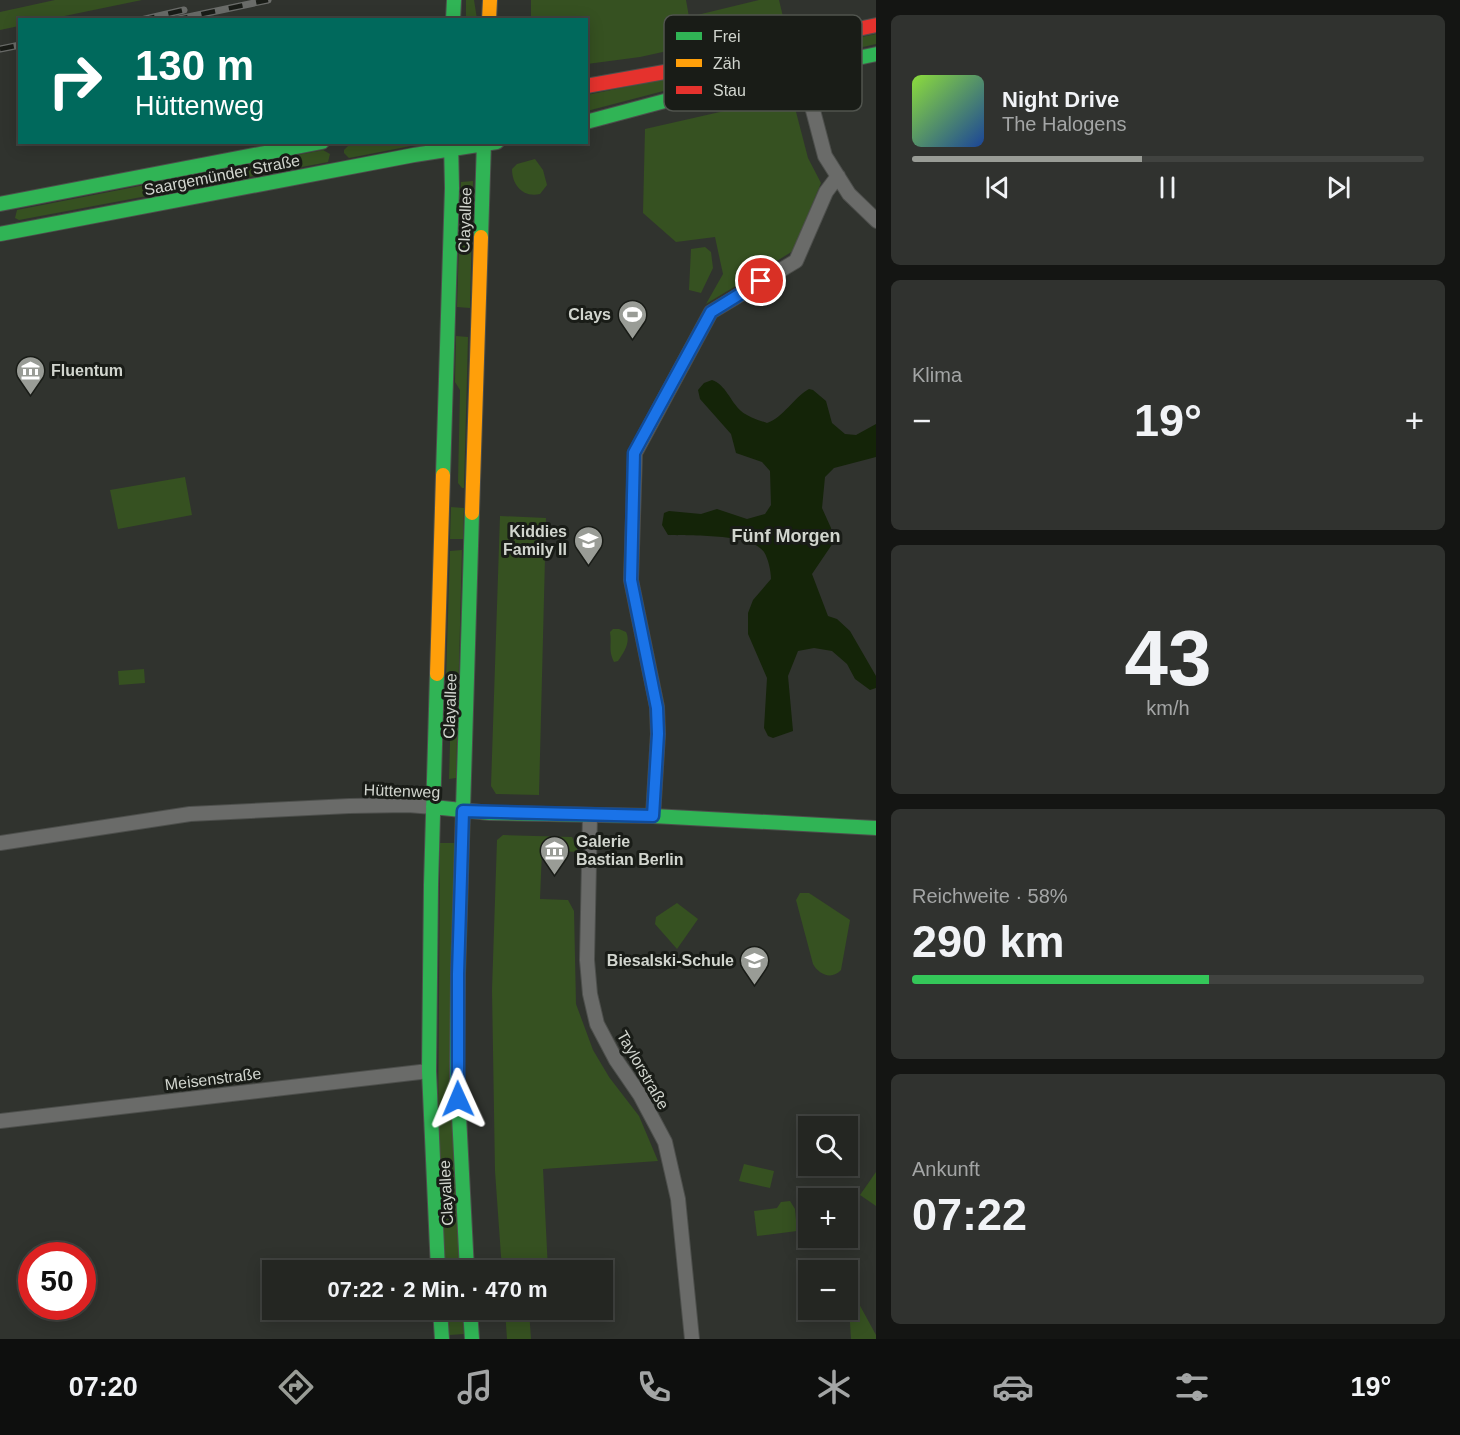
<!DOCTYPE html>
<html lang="de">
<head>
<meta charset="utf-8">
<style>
  :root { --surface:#242622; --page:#30322f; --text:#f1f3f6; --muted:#a3a5a5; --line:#414340; --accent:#999c96 }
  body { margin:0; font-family:Helvetica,sans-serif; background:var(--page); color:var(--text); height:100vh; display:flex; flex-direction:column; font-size:22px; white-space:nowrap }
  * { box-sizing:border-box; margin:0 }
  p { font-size:20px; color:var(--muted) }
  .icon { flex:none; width:33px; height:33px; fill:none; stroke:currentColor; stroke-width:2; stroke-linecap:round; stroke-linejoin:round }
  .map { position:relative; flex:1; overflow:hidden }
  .side { display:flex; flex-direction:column; gap:15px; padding:15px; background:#141513; width:584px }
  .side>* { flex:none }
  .guide { position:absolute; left:18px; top:18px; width:570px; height:126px; border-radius:0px; box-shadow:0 3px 15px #0003,0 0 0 2px var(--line); background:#00695c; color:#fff; overflow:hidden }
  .controls { position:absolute; left:798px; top:1116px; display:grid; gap:12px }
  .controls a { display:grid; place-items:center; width:60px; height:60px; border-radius:0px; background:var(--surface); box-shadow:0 3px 15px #0003,0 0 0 2px var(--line); font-size:30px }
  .speed { position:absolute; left:18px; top:1242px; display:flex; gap:12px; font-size:30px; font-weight:700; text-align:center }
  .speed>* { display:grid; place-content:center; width:78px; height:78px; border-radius:50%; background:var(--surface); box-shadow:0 3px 15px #0003,0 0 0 2px var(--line); line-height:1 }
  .speed .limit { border:9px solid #d22; background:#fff; color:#111 }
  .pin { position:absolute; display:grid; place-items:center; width:51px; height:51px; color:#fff; margin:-26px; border:3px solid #fff; border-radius:50%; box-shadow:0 2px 6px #0007 }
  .me { position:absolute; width:66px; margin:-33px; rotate:359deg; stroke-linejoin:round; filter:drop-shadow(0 0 4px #0008) }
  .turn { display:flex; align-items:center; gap:21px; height:126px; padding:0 18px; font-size:27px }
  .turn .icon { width:78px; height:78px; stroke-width:2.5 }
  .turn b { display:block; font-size:42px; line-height:51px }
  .big { font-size:45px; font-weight:800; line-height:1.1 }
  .side .card { flex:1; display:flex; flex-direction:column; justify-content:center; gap:9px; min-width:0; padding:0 21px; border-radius:9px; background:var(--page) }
  .side .dial { align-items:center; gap:0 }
  .dial b { font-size:78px; line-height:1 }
  .song { display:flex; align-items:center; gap:18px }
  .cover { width:72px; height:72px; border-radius:9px; background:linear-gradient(135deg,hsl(90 70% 55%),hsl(220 70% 35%)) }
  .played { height:6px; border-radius:3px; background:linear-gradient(90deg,var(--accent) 45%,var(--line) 45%) }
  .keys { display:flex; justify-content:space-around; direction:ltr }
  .heat { display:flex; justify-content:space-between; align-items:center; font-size:33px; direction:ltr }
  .charge { height:9px; border-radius:4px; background:linear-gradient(90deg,#34c759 58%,var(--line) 0) }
  .trip { position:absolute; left:262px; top:1260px; width:351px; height:60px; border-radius:0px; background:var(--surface); box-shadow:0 3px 15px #0003,0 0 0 2px var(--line); font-weight:800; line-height:60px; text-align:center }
  .menu { display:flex; height:96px; justify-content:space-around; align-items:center; background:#0e0f0e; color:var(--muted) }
  .menu .icon { width:42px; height:42px }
  .menu .selected { color:var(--accent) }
  .menu b { font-size:27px; color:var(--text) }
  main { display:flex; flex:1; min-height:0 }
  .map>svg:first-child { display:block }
</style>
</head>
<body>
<main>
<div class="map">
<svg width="877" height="1339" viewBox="0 0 877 1339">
  <rect width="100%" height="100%" fill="#30332e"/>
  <!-- green -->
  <path fill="#365121" d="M55,0H142L50,19L20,20L19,26L0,30V12Z
    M466,0H474L477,19H466Z
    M531,0H686L689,17L759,0H779L785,25L640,57L587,64L586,20L531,19Z
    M876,34V44L819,57L814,54V51L819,46Z
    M775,56L779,59L778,65L694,83L587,111V95Z
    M781,98L795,108L808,158L821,183L793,251L706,304L723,274L715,237L676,242L643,213L645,129Z
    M368,143H421V144L349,158L344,153V150L348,146Z
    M323,150L330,154L328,162L19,220L15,218L17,210Z
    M535,159L543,170L547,185L540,194C523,198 512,185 512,169L517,164Z
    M473,181L470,308L457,307L461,182Z
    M705,247L711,252L713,268L701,293L689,290L691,249Z
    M456,336L468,337L464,488H462L458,483L460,390L455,382Z
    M185,477L192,515L118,529L110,490Z
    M451,507L464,508L463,539H450Z
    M500,516L546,518L539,795L496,794L491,786Z
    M462,550L456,778L449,779L451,706L446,679L450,551Z
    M619,629L626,632C631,642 624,652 618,661L614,662C608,650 612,644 610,632L613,629Z
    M144,669L145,683L119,685L118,671Z
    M503,835L572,837L577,847V852L542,850L540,899L568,900L574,911L576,1004L593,1050L609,1077L639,1116L658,1161L543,1169L548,1270H502L495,1171L492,990L497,840Z
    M440,843H455L460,1270H444L438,1150Z
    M800,893H809L850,920L841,970C832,980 819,975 813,964L796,900Z
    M677,903L698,919L677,949L655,924L656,917Z
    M744,1164L774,1171L770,1188L739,1181Z
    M876,1172L877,1206H876L860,1195Z
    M790,1201L795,1209L797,1231L757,1236L754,1211L777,1208L781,1202Z
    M858,1302L876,1335V1339H851L849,1306Z
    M447,1310H462L464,1334L449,1335Z
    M505,1310H529L531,1339H507Z"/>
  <!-- water -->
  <path fill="#142408" d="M712,380C726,385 730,401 741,411C748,417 758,420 767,423C784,417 793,398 809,389L813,390L826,401L832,423L845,434L856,435L876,424V457L834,468L825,477L822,508L831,528L833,543L812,574L828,616L837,619L850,631L876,676V688L870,690L855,679L847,664L832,651L814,648L798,651L788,676L793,731L773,738L768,736L764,728L767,678L748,634V613L753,600L771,579C771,571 768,558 764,552C751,533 689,536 668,535L662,525L664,513L669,511L701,514L717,509L747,519L765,514L771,505L770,471L762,462L736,453L731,434L700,399L698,390L704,383Z"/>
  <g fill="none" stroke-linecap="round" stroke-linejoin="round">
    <defs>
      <path id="street" d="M795,42L825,156L849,194L877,221
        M590,815L587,960L590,994L597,1024L616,1060L640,1095L665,1142L678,1199L692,1339
        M653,816L658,734L657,707L631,580L635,453L711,312L796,261L826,192L838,176
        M0,843L190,814L349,806L408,805L433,807
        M0,1121L429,1071"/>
      <path id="fast" d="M453,20L454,0
        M586,122L721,86L877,54
        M0,204L322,142
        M0,234L414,155L497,142
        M481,237L484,142
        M443,475L452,188L451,142
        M437,674L431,885L429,1071L438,1270
        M433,807L490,813L653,816L877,828
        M467,1270L457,1077L458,974L472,513
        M440,1310L442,1339
        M470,1310L472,1339"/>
      <path id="slow" d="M489,20L490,0
        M472,513L481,237
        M437,674L443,475"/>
      <path id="jam" d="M586,86L704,65L795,42L877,25"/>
    </defs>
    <!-- street casing -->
    <use href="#street" stroke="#4d4f4c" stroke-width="16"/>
    <!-- fast casing -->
    <use href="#fast" stroke="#4d4f4c" stroke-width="16"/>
    <!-- slow casing -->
    <use href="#slow" stroke="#4d4f4c" stroke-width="16"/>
    <!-- jam casing -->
    <use href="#jam" stroke="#4d4f4c" stroke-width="16"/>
    <!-- street -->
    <use href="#street" stroke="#6a6b69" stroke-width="14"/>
    <!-- fast -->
    <use href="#fast" stroke="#30b455" stroke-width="14"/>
    <!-- slow -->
    <use href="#slow" stroke="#ff9f0a" stroke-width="14"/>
    <!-- jam -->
    <use href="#jam" stroke="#e5322d" stroke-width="14"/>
    <defs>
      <path id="rail" d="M141,20L184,10
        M174,20L268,0
        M0,49L20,45"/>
    </defs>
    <!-- rail casing -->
    <use href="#rail" stroke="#6a6c69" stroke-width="7"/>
    <!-- rail -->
    <use href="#rail" stroke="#191c17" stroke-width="4.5" stroke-dasharray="14" stroke-linecap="butt"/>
  </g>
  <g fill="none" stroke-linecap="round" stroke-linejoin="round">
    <defs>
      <path id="route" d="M458,1099V974L463,811L653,816L658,734L657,708L631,580L634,453L711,312L761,281"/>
    </defs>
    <!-- route casing -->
    <use href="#route" stroke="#114b97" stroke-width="15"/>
    <!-- route -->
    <use href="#route" stroke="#1a73e8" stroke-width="10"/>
  </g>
  <!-- icons -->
  <defs>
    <symbol id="stadium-pin" viewBox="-11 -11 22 30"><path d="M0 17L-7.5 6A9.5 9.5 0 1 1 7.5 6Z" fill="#999c96" stroke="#191c17"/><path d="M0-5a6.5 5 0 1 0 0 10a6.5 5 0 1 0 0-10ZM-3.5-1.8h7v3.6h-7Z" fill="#fff"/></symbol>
    <symbol id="museum-pin" viewBox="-11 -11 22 30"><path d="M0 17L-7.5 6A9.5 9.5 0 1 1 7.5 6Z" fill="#999c96" stroke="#191c17"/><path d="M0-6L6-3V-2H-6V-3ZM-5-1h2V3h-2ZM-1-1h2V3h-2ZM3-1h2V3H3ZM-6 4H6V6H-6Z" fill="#fff"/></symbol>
    <symbol id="school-pin" viewBox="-11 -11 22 30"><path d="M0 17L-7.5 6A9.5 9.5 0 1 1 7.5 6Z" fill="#999c96" stroke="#191c17"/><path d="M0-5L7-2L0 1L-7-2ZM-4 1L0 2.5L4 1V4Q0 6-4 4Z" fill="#fff"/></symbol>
  </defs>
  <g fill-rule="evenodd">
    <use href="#stadium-pin" x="616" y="298" width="33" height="45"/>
    <use href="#museum-pin" x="14" y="354" width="33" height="45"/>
    <use href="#school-pin" x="572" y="524" width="33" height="45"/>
    <use href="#museum-pin" x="538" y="834" width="33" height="45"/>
    <use href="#school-pin" x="738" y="944" width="33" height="45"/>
  </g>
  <g text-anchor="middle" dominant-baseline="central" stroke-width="6" stroke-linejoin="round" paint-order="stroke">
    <!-- street labels -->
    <g font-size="16" fill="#d1d5ce" stroke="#191c17">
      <text transform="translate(222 175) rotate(-11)">Saargemünder Straße</text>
      <text transform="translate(465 220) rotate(-88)">Clayallee</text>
      <text transform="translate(450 706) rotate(-88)">Clayallee</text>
      <text transform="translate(402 791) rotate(2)">Hüttenweg</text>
      <text transform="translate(643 1070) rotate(60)">Taylorstraße</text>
      <text transform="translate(213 1079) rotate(-7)">Meisenstraße</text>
      <text transform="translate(446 1193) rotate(-93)">Clayallee</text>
    </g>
    <!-- poi labels -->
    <g font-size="16" font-weight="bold" fill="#d1d5ce" stroke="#191c17" text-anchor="end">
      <text x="611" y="314">Clays</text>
      <text x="51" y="370" text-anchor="start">Fluentum</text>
      <text x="567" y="531">Kiddies<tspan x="567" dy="18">Family II</tspan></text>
      <text x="576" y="841" text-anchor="start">Galerie<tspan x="576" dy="18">Bastian Berlin</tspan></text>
      <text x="734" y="960">Biesalski-Schule</text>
    </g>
    <!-- neighbourhood labels -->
    <g font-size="18" font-weight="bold" fill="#d1d5ce" stroke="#191c17">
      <text x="786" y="536">Fünf Morgen</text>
    </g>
  </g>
  <!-- legend -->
  <rect x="664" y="15" width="198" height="96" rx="9" fill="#191c17" stroke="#50544e" stroke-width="1.5"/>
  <rect x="676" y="32" width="26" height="8" fill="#30b455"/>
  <rect x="676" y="59" width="26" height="8" fill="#ff9f0a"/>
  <rect x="676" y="86" width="26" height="8" fill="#e5322d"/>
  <g font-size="16" fill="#d1d5ce">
    <text x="713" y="42">Frei</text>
    <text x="713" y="69">Zäh</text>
    <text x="713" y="96">Stau</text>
  </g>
</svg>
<div class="controls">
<a><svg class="icon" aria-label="search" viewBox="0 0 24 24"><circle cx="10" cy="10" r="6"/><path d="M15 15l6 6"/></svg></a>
<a>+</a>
<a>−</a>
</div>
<div class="speed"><div class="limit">50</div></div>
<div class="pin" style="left:761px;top:281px;background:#d93025"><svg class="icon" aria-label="arrive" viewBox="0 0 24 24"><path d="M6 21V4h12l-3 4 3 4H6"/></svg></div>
<svg class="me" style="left:458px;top:1099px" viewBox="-20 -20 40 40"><path d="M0-17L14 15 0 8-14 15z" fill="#1a73e8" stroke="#fff" stroke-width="4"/></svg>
<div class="trip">07:22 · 2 Min. · 470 m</div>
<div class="guide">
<div class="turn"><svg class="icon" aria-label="right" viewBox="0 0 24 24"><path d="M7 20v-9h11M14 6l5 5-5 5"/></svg><div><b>130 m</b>Hüttenweg</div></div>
</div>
</div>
<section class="side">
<div class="card">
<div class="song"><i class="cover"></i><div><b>Night Drive</b><p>The Halogens</p></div></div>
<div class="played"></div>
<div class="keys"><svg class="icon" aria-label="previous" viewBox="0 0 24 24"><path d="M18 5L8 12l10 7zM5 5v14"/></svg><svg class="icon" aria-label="pause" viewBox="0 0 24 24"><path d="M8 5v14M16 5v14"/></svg><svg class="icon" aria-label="next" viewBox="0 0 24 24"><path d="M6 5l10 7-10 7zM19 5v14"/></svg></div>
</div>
<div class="card"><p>Klima</p>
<div class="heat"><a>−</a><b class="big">19°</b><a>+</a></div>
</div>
<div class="card dial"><b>43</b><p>km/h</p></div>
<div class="card"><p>Reichweite · 58%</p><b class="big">290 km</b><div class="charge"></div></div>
<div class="card"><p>Ankunft</p><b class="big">07:22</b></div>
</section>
</main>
<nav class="menu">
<b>07:20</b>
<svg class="icon selected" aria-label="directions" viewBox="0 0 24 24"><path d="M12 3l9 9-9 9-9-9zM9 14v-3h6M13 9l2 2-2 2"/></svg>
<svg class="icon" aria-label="music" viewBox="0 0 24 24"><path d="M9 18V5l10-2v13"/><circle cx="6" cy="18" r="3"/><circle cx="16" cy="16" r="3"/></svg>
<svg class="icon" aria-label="phone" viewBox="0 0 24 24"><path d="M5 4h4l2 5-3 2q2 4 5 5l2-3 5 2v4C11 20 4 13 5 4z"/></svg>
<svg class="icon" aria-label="climate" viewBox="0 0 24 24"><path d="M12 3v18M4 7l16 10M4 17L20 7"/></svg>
<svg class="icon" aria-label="car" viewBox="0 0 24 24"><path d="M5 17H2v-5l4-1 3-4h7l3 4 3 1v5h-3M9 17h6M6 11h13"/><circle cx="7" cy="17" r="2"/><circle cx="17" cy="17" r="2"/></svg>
<svg class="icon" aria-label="filters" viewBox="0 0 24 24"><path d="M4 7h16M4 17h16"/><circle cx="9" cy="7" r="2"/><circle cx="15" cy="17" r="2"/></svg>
<b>19°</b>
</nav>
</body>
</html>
